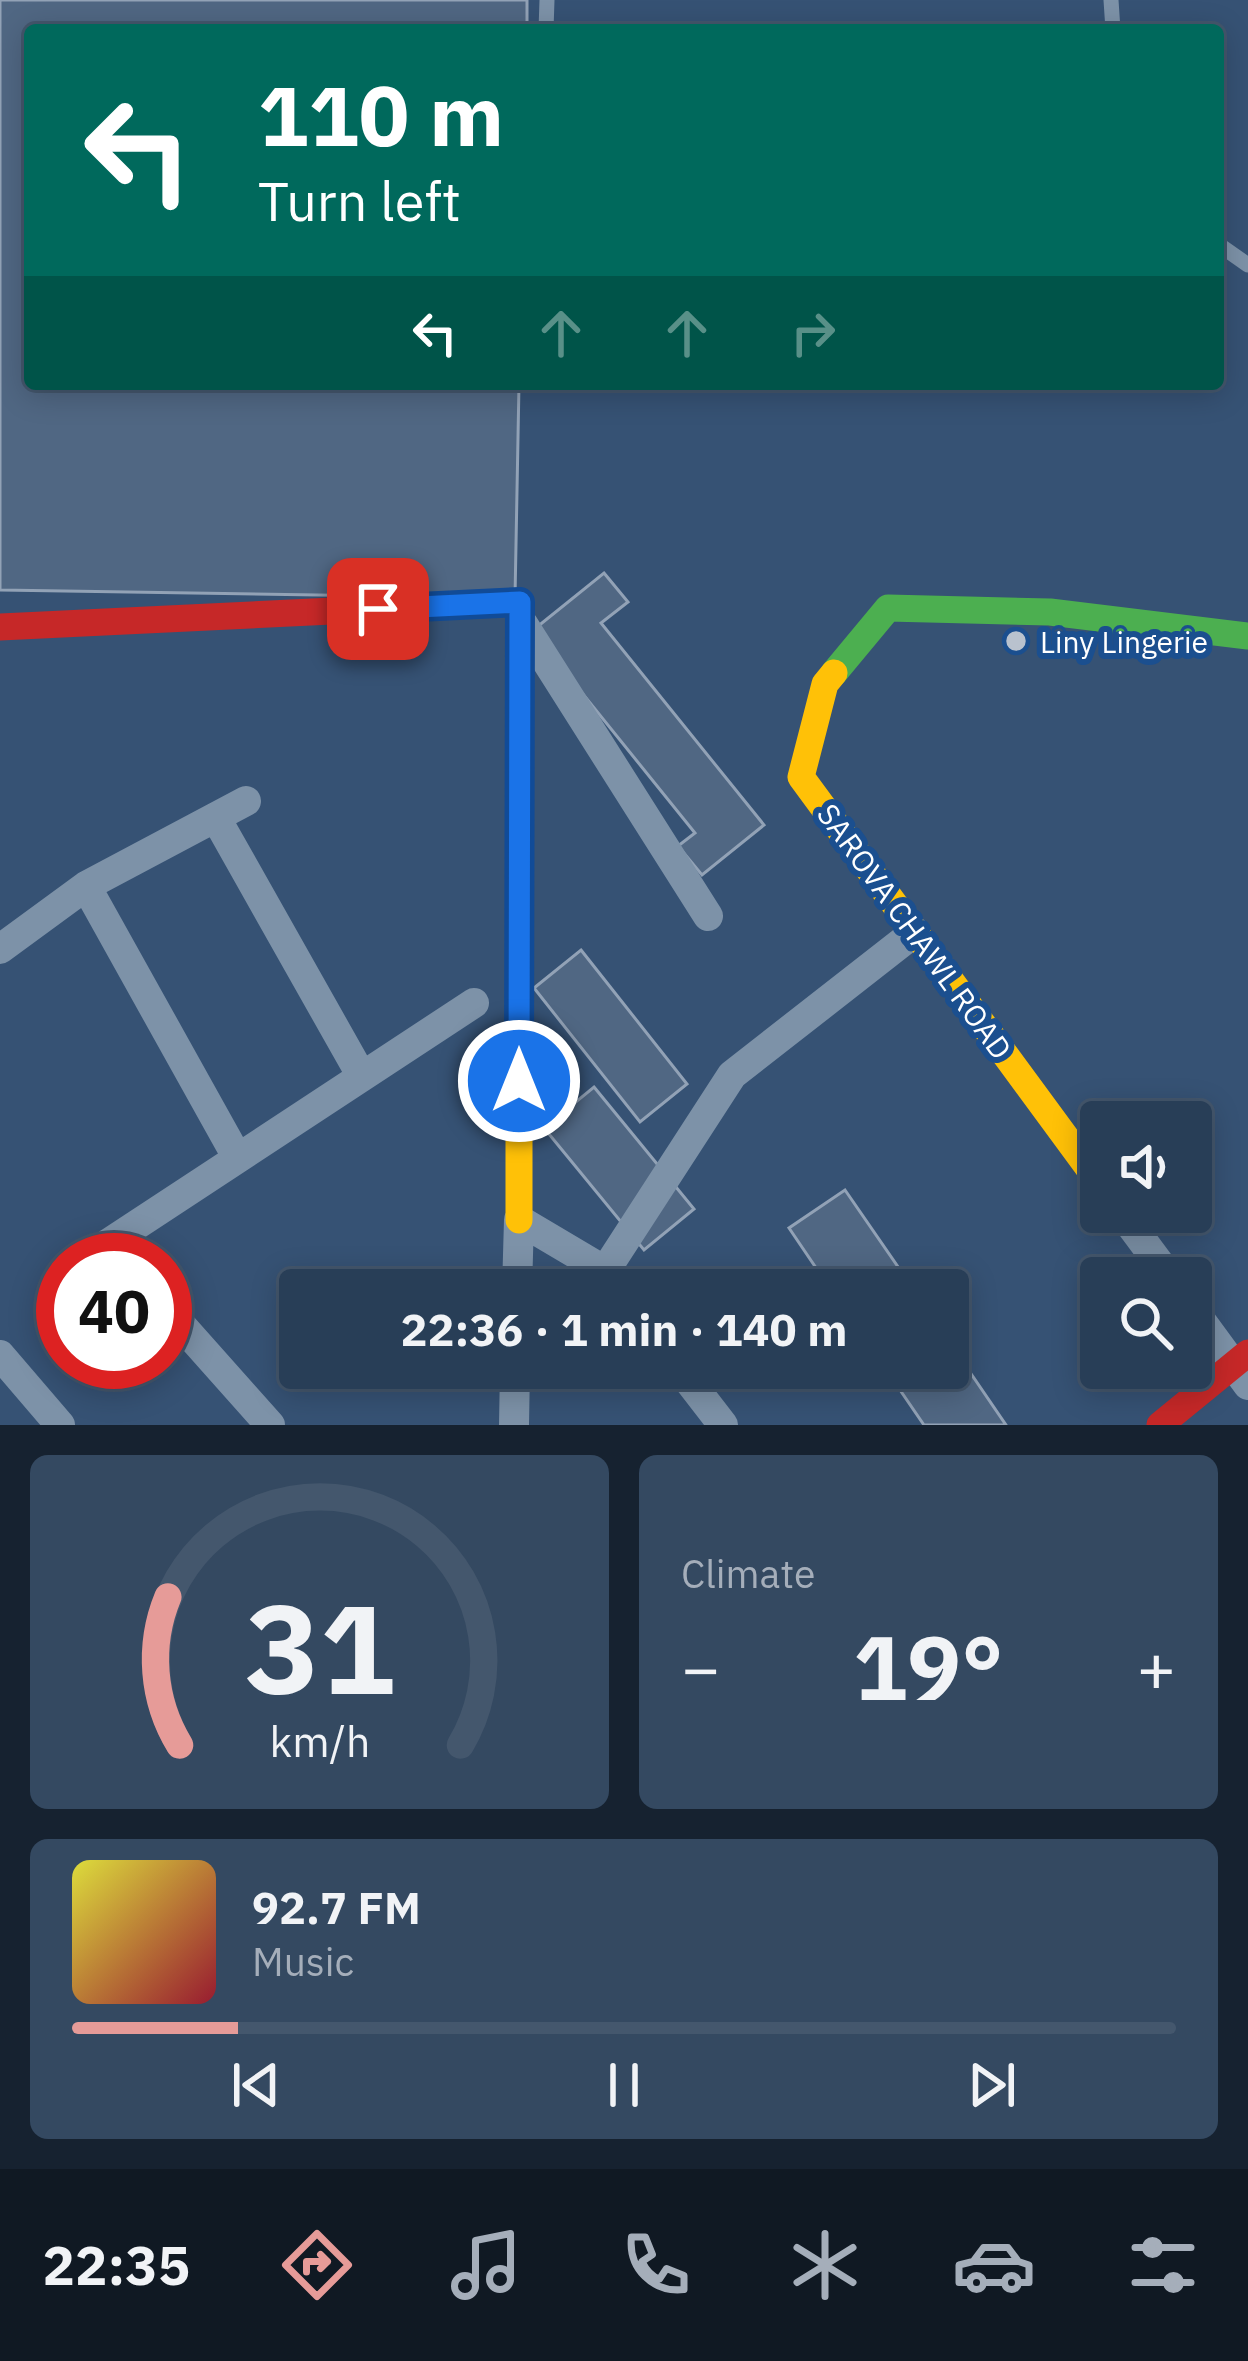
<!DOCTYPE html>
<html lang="en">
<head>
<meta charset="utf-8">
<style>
  :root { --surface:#283e57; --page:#344961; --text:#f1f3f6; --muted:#a5aeba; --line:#44576d; --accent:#e69b98 }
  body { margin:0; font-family:"IBM Plex Sans",sans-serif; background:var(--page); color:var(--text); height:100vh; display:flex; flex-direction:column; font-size:45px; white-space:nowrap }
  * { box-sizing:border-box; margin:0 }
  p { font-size:39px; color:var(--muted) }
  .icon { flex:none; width:66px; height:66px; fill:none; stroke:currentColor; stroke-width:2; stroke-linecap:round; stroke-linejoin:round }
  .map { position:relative; height:1425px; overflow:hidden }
  .details { display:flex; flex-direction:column; gap:30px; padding:30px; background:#162230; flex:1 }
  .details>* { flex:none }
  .top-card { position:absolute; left:24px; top:24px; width:1200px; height:366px; border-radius:12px; box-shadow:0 6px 30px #0003,0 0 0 3px var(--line); background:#00695c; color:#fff; overflow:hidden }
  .buttons { position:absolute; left:1080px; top:1101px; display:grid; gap:24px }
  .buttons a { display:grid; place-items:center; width:132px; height:132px; border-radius:12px; background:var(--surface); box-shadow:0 6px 30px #0003,0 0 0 3px var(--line); font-size:60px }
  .speed { position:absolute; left:36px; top:1233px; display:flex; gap:24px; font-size:60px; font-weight:700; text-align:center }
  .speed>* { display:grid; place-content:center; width:156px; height:156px; border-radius:50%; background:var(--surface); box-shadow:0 6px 30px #0003,0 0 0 3px var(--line); line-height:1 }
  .speed .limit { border:18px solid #d22; background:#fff; color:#111 }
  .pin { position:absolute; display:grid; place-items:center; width:102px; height:102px; color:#fff; margin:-51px; border-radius:24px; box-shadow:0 6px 18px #0006 }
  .me { position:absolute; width:132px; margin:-66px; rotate:0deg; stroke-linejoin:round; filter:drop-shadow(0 0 9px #0008) }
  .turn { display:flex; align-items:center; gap:42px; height:252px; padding:0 36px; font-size:54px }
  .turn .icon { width:156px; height:156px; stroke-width:2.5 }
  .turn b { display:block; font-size:84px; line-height:102px }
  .lanes { display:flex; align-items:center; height:114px; padding:0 36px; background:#0003; justify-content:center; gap:60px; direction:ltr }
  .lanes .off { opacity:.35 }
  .big { font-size:90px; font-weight:700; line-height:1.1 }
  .details .tile { flex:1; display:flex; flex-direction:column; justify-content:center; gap:18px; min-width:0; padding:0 42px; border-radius:18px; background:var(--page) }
  .details .dial { align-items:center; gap:0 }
  .dial svg { height:312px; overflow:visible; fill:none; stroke:var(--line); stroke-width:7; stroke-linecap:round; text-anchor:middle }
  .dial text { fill:var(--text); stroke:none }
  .song { display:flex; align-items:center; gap:36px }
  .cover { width:144px; height:144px; border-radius:18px; background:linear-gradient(135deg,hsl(60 70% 55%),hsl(350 70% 35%)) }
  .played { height:12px; border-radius:6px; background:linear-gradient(90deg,var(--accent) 15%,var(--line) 15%) }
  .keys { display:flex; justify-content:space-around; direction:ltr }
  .heat { display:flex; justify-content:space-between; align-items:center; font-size:66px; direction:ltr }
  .details .tiles { flex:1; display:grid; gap:30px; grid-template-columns:1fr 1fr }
  .tile:last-child { grid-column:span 2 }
  .trip { position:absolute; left:279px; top:1269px; width:690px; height:120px; border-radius:12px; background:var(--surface); box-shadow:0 6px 30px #0003,0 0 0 3px var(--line); font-weight:700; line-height:120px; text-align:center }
  .tab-bar { display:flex; height:192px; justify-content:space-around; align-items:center; background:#101923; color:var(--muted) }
  .tab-bar .icon { width:84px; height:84px }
  .tab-bar .active { color:var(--accent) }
  .tab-bar b { font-size:54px; color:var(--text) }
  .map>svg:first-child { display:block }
</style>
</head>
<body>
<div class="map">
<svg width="1248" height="1425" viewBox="0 0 1248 1425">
  <rect width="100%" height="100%" fill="#365274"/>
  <!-- building -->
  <path fill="#506783" stroke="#92a2b6" stroke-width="3" d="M0,0H527V30H30V384H519L515,598L0,590Z
    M604,573L628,602L601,623L764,825L702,875L678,846L695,833L532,631Z
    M581,950L687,1084L640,1122L534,988Z
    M594,1087L694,1209L644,1250L544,1128Z
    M845,1190L914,1290H831L789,1228Z
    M948,1340L1006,1425H924L885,1368H948Z"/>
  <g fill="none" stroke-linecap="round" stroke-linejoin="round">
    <!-- lane -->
    <path stroke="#7d92a8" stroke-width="15" d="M1111,0L1113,30
      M546,30L547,0
      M1218,244L1248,265"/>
    <!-- street -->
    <path stroke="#7d92a8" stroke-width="30" d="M523,624L708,916
      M216,818L361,1075
      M86,886L237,1157
      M0,949L86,886L246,801
      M1121,1212L1170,1278
      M124,1260L109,1243L474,1003
      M605,1271L732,1075L915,932
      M517,1290L519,1220L605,1271L620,1290
      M165,1307L270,1425
      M1191,1307L1248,1385
      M0,1355L60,1425
      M679,1368L723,1425
      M514,1425L515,1368"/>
    <!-- fast -->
    <path stroke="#4caf50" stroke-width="27" d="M834,673L888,608L1050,612L1248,636"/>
    <!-- slow -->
    <path stroke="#ffc107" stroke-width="27" d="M834,673L825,684L801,777L1101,1185
      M519,1220V916"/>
    <!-- jam -->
    <path stroke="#c62828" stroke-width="27" d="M0,627L520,602L519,916
      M1160,1425L1248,1353"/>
  </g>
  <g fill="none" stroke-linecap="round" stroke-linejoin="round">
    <defs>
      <path id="route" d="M378,609L520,602L519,1081"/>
    </defs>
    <!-- route casing -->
    <use href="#route" stroke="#114b97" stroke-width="30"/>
    <!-- route -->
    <use href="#route" stroke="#1a73e8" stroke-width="21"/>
  </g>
  <!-- markers -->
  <circle fill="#b9c2ce" stroke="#1b4f8f" stroke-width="4.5" cx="1016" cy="641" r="12"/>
  <g text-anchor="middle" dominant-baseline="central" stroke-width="12" stroke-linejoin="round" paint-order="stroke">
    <!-- poi labels -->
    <g font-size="30" fill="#fff" stroke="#1b4f8f" text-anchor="start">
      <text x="1040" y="641">Liny Lingerie</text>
    </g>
    <!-- street labels -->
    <g font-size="30" fill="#fff" stroke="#1b4f8f">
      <text transform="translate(915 931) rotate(54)">SAROVA CHAWL ROAD</text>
    </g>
  </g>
</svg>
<div class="buttons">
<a><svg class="icon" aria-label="sound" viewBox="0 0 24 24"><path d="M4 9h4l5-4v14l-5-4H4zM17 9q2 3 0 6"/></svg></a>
<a><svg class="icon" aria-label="search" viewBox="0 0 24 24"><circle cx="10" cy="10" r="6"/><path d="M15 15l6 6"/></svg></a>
</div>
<div class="speed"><div class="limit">40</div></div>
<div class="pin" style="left:378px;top:609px;background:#d93025"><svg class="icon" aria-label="arrive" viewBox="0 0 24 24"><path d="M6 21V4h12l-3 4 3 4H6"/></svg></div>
<svg class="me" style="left:519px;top:1081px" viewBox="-20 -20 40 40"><circle r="17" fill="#1a73e8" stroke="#fff" stroke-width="3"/><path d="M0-11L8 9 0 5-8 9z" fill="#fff"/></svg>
<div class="trip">22:36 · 1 min · 140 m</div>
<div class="top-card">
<div class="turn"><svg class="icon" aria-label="left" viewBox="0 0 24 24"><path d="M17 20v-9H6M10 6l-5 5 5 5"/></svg><div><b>110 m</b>Turn left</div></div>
<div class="lanes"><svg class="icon" aria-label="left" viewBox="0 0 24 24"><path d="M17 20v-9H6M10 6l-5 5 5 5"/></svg><svg class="icon off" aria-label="ahead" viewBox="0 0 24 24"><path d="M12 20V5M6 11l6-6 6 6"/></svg><svg class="icon off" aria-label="ahead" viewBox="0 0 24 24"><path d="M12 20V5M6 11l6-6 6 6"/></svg><svg class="icon off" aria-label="right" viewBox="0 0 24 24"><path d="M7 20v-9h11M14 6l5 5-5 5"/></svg></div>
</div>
</div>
<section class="details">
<div class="tiles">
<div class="tile dial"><svg viewBox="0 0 100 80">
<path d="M14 69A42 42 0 1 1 86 69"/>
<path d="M14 69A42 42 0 0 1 11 31" stroke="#e69b98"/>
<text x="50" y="56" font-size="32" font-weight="700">31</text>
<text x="50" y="72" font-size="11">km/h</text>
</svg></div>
<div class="tile"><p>Climate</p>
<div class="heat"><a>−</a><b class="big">19°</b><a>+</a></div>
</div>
<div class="tile">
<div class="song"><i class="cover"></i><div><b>92.7 FM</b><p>Music</p></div></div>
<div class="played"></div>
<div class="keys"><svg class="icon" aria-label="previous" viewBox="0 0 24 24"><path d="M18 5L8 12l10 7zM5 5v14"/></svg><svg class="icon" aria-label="pause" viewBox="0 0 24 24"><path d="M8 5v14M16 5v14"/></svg><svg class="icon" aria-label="next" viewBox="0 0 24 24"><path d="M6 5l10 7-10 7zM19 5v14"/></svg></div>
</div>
</div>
</section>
<nav class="tab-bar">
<b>22:35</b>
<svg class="icon active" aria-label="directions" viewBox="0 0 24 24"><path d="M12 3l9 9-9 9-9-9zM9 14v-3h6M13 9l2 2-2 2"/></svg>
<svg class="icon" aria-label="music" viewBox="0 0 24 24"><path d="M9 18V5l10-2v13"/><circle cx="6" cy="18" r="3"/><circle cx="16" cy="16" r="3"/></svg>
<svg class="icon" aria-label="phone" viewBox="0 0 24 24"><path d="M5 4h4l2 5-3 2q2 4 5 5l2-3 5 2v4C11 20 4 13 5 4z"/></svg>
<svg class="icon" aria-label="climate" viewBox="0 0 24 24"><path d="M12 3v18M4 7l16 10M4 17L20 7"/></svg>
<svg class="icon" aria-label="car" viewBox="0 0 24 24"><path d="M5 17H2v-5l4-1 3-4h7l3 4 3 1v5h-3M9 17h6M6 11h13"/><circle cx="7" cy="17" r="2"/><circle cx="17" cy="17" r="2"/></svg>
<svg class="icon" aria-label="filters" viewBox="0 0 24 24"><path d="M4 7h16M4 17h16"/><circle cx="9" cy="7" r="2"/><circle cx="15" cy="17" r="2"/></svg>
</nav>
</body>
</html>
